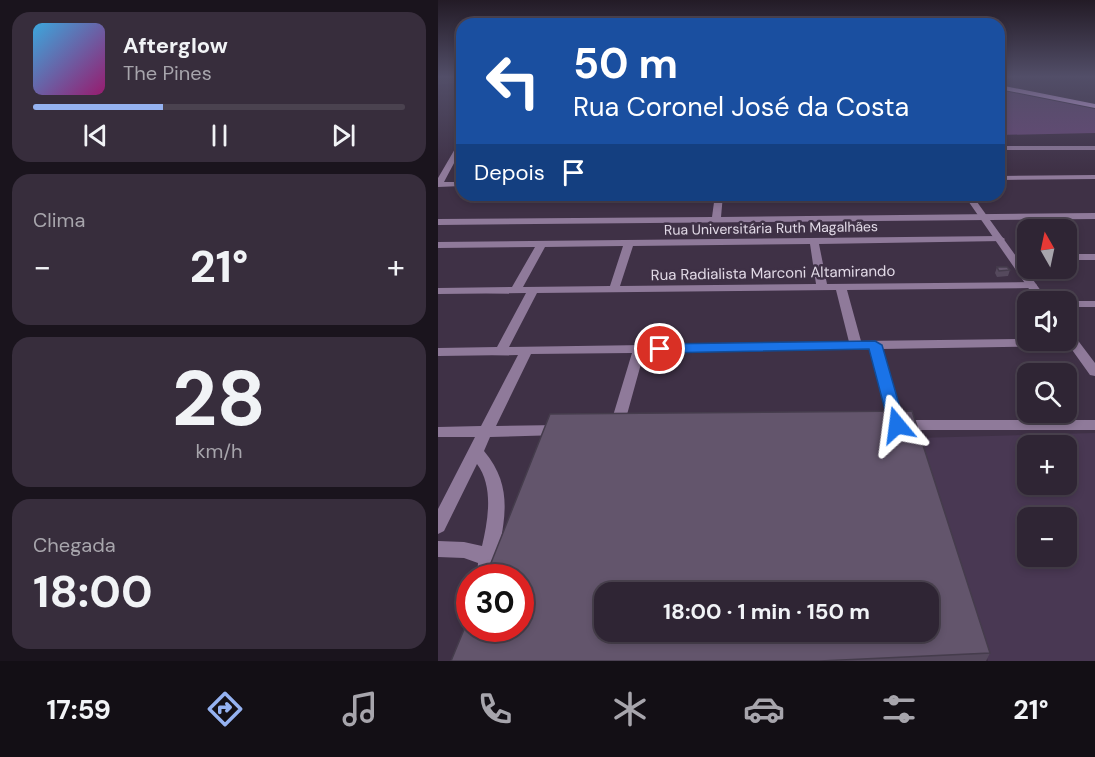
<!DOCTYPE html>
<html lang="pt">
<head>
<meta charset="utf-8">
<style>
  :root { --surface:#2f2534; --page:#372d3c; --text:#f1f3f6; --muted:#a7a5ac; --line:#4a424f; --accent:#95b2f1 }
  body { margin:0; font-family:"DM Sans",sans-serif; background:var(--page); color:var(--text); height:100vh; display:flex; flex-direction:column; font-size:22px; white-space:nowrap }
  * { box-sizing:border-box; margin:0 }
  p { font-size:20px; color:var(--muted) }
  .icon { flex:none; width:33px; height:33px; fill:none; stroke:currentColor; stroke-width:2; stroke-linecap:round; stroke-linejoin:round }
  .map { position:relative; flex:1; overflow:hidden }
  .side { display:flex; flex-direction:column; gap:12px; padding:12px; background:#1a141d; width:438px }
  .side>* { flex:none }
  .hud { position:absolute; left:18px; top:18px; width:549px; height:183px; border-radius:18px; box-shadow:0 3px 9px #0003,0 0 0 2px var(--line); background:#1a4fa0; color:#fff; overflow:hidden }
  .needle { width:39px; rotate:351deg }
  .buttons { position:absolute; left:579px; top:219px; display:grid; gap:12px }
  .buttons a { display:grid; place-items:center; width:60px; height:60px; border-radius:12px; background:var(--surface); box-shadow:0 3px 9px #0003,0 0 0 2px var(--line); font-size:30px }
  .speed { position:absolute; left:18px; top:564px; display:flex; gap:12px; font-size:30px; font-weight:700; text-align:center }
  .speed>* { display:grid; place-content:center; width:78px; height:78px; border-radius:50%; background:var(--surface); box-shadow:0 3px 9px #0003,0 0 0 2px var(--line); line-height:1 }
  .speed .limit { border:9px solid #d22; background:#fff; color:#111 }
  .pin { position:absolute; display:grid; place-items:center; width:51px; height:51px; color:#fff; margin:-26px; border:3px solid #fff; border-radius:50%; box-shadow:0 2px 6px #0007 }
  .me { position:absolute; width:66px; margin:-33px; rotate:344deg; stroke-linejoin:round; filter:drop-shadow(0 0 4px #0008) }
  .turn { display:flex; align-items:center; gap:21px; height:126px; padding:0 18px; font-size:27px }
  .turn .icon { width:78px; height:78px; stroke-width:2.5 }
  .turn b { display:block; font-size:42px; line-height:51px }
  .then { display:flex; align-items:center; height:57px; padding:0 18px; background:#0003; gap:12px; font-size:22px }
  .big { font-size:45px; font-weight:700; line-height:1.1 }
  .side .tile { flex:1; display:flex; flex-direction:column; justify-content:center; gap:9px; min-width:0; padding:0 21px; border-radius:18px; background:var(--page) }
  .side .dial { align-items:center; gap:0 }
  .dial b { font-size:78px; line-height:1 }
  .song { display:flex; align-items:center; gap:18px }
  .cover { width:72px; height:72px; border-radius:9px; background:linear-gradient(135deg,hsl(200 70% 55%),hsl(320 70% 35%)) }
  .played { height:6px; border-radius:3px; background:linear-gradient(90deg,var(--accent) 35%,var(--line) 35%) }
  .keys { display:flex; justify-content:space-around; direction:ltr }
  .heat { display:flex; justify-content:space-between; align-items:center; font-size:33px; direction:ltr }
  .trip { position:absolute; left:156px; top:582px; width:345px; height:60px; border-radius:18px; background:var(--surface); box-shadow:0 3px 9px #0003,0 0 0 2px var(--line); font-weight:700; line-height:60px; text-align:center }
  .menu { display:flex; height:96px; justify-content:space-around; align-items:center; background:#130f15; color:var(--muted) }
  .menu .icon { width:42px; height:42px }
  .menu .selected { color:var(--accent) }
  .menu b { font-size:27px; color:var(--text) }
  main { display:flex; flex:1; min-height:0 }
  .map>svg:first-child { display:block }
</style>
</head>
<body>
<main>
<section class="side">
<div class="tile">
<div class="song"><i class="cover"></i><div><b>Afterglow</b><p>The Pines</p></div></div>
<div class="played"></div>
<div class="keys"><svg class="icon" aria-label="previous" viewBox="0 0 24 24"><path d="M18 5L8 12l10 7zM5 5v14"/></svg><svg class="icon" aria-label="pause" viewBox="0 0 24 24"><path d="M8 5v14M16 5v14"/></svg><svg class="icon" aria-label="next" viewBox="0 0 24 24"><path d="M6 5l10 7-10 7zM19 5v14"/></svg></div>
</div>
<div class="tile"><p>Clima</p>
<div class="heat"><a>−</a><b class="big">21°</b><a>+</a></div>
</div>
<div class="tile dial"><b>28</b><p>km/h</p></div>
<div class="tile"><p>Chegada</p><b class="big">18:00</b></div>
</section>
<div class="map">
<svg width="657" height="661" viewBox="0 0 657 661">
  <rect width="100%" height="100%" fill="#3f3146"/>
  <!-- built -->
  <path fill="#493853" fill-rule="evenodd" d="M657,433V661H550L479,438ZM590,446H628V484H590ZM590,518H628V556H590Z"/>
  <!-- green -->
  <path fill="#684978" d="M561,90L657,109V133L561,135Z"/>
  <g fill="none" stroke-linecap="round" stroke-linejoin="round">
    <!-- minor -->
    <path fill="#8f7a9a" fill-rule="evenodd" d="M24,140V148L6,182H24V186L0,187V178L21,142Z
      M561,146H657V150H561Z
      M657,175V179L561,180V176Z
      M277,195H285L283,217L657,213V219L0,225V219L274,217Z
      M562,236L567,239L565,241L381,244L389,284L594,282L599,285L594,288L409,290L423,341L590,339V340H628V338L639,339L641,342L635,346L444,349L465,420H657V430H463L454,428L432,349L206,353L185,429L183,433L178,434L173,433L171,429L194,353L93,354L58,426L122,425L127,426L129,430L127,434L122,435L52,437L46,451C81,493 62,529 57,578H39L40,563L26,558L0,557V541L26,542L44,546C50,520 56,487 39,464L6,531L0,534V509L37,437H0V427L43,426L80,355L0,356V348L59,347L88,293L0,294V288L74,287L97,247L0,248V242ZM372,244L378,284L182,286L195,246ZM185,246L172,286L85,287L107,247ZM398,290L411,342L71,347L99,293Z
      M628,254H657V260H628Z
      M575,255H590V261L571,260V256Z
      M628,301H657V307H628V302H624Z"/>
    <!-- tertiary -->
    <path fill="#8f7a9a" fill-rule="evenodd" d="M526,195H534L611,302H600Z
      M628,329L632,330L657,363V376L652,375L627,340Z"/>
    <!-- primary -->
    <path fill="#e6bbfe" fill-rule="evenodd" d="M561,85L657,104V108L561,89Z"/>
  </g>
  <!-- wall -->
  <path fill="#55495d" d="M559,267L572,270L570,276L559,277L557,273Z
    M552,653L548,661H13Z"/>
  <!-- shaded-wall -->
  <path fill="#453c4c" d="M0,77H24V82L0,85Z"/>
  <!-- building -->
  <path fill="#63556c" stroke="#453c4c" stroke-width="1.5" fill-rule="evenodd" d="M559,267H569L572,270L561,271Z
    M474,411L552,653L382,661H13L32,615V628H82V578H47L112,414ZM166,592H490V632H166Z"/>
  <!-- sky -->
  <linearGradient id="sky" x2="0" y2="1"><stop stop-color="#231b26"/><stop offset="0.45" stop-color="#524e68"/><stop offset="1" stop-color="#524e68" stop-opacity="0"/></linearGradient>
  <rect width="657" height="170" fill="url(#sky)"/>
  <!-- route -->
  <path fill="#1a73e8" stroke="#114b97" stroke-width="1.5" d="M437,341L444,345L467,425L465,430H453L451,425L431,349L222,353L215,349L222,344Z"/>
  <g text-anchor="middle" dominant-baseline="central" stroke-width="5" stroke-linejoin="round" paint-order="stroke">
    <!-- far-street labels -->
    <g font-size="14" fill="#e1d9e6" stroke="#3f3146">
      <text transform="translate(333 228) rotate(-1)">Rua Universitária Ruth Magalhães</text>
    </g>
    <!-- street labels -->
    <g font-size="15" fill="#e1d9e6" stroke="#3f3146">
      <text transform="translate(335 273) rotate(-1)">Rua Radialista Marconi Altamirando</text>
    </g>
  </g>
</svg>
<div class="buttons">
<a><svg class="needle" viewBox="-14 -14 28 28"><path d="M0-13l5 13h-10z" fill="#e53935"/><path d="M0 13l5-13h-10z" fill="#a7a5ac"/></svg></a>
<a><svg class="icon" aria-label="sound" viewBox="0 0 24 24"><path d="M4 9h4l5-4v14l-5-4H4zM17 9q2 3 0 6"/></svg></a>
<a><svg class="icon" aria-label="search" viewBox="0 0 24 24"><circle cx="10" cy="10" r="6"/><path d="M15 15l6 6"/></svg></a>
<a>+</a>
<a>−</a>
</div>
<div class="speed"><div class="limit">30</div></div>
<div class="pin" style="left:222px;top:349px;background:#d93025"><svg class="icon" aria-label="arrive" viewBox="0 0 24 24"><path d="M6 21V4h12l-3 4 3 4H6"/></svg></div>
<svg class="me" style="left:459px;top:425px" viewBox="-20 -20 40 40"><path d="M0-17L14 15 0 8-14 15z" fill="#1a73e8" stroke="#fff" stroke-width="4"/></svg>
<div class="trip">18:00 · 1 min · 150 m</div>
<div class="hud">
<div class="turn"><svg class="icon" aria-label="left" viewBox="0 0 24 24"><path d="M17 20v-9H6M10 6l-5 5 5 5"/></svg><div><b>50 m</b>Rua Coronel José da Costa</div></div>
<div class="then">Depois<svg class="icon" aria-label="arrive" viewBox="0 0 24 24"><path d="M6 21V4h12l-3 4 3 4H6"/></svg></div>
</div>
</div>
</main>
<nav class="menu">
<b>17:59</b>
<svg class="icon selected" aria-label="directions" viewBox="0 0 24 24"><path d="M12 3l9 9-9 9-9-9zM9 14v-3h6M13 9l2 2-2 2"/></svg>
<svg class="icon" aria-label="music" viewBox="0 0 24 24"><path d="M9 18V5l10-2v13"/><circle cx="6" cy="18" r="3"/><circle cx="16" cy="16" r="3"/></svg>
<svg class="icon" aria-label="phone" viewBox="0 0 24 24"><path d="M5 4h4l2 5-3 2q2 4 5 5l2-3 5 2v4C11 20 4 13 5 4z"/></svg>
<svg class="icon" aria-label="climate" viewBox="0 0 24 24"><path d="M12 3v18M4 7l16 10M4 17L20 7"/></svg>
<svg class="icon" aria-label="car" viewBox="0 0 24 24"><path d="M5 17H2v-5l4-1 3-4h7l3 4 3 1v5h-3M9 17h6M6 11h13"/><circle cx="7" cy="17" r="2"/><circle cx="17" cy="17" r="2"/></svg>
<svg class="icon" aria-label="filters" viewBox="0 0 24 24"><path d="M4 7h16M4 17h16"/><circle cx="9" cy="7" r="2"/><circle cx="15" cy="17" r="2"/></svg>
<b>21°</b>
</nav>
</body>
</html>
